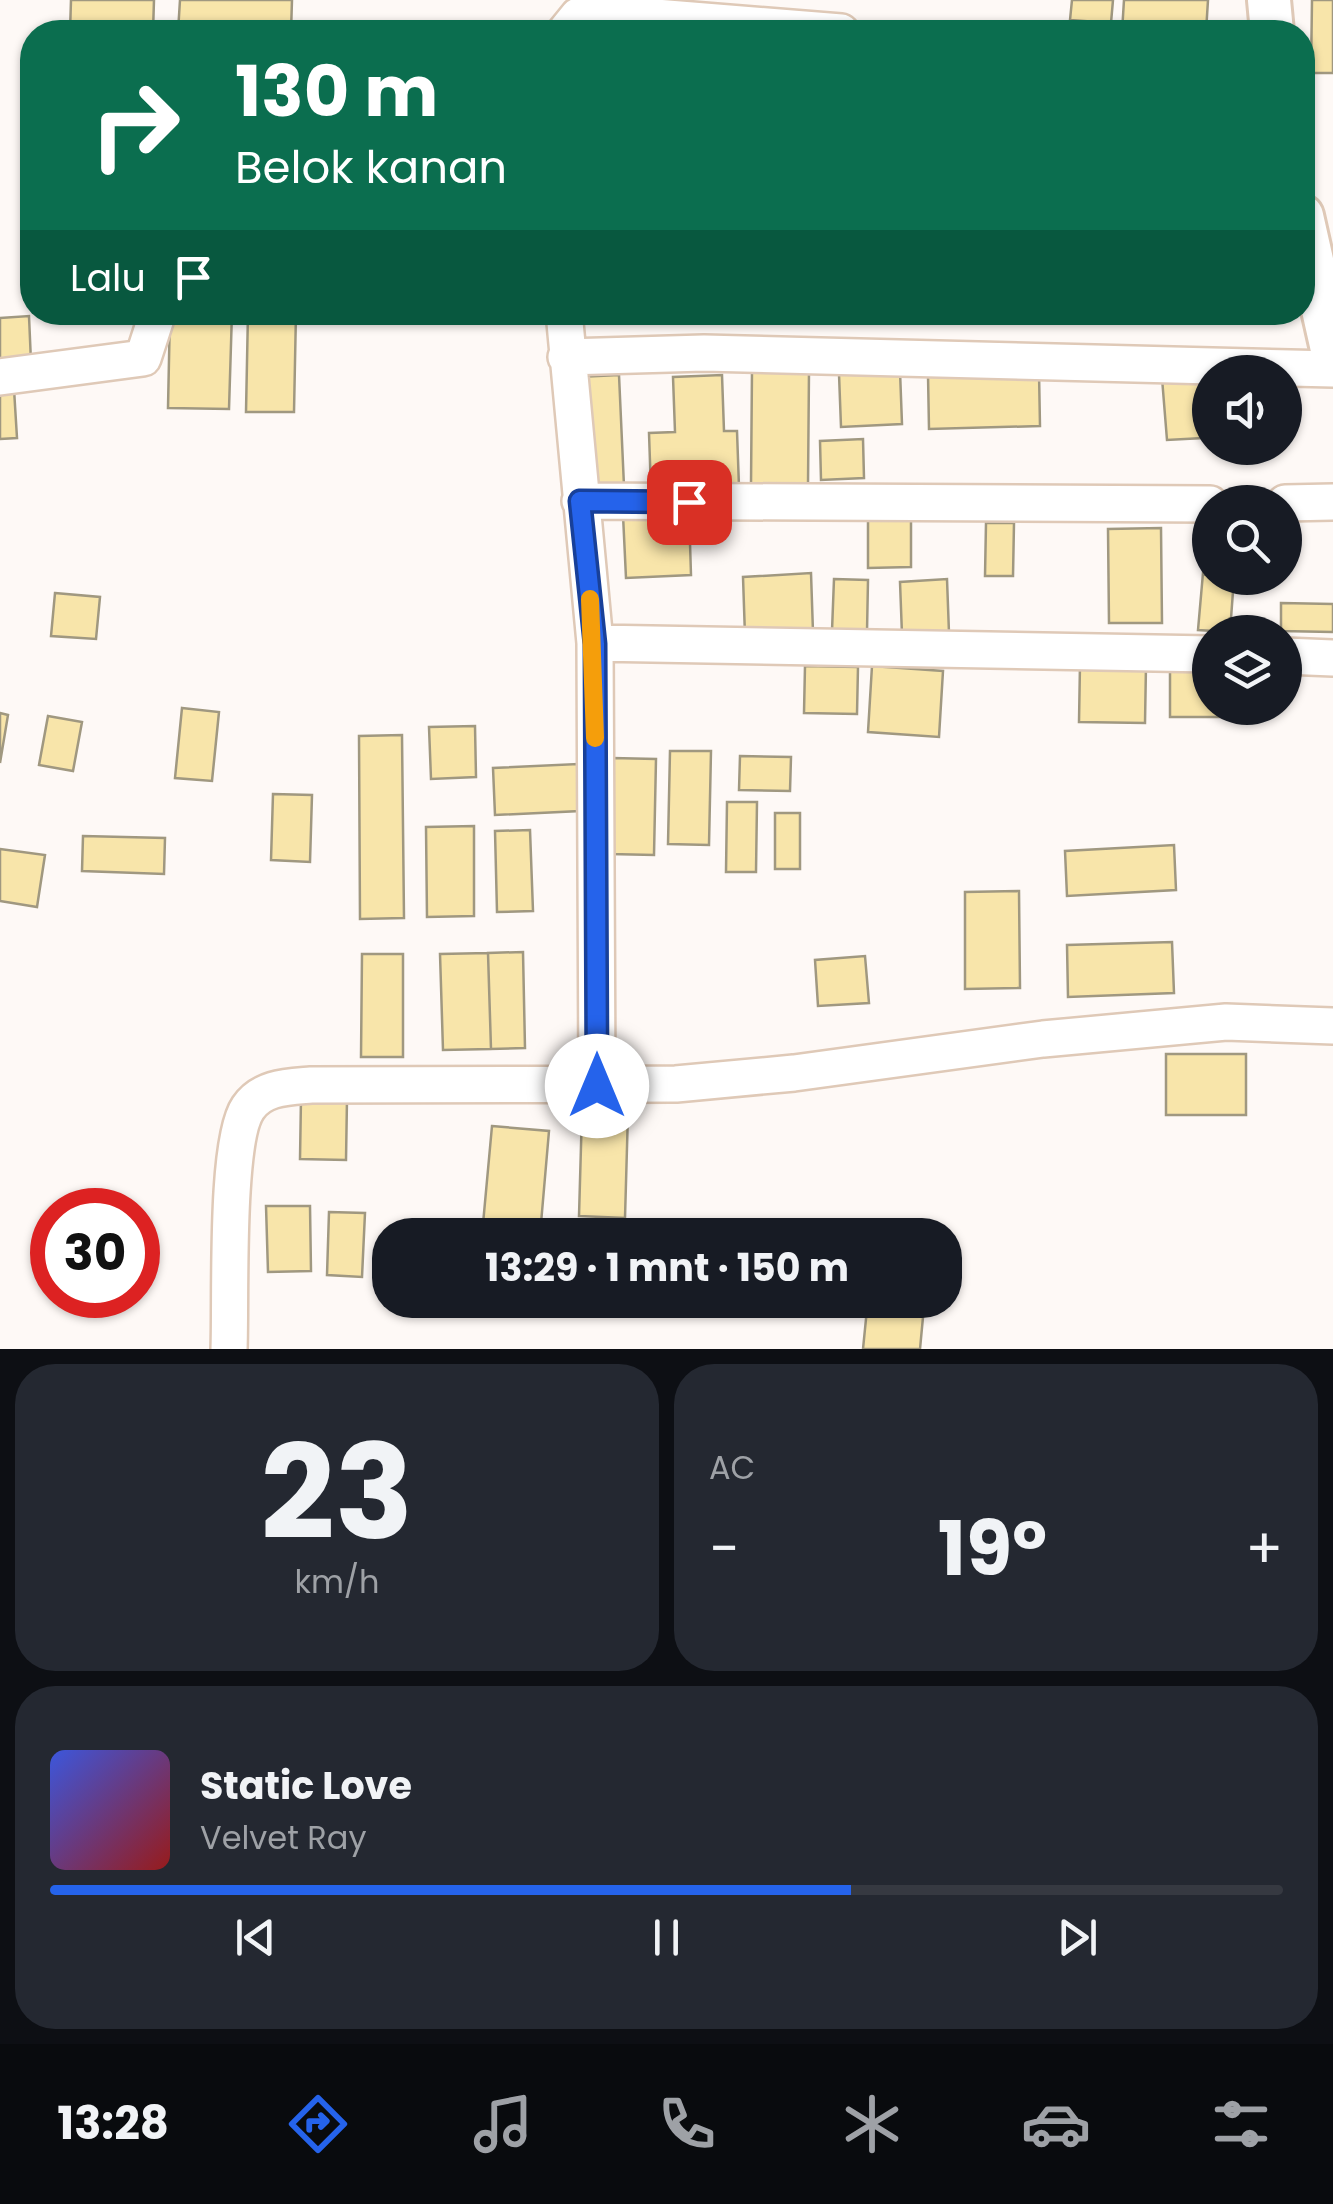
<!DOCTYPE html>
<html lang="id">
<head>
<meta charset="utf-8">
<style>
  :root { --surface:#171b24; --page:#242831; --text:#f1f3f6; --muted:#9ea1a6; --line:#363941; --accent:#2563eb }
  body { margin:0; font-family:Poppins,sans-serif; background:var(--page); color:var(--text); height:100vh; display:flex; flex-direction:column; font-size:38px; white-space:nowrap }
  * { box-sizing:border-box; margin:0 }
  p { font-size:32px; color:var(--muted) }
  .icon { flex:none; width:55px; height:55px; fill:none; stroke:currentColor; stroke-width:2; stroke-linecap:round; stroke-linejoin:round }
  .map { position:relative; height:1349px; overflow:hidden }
  .details { display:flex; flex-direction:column; gap:15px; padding:15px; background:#0d0f14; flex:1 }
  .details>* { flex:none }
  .guide { position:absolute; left:20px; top:20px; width:1295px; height:305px; border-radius:40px; box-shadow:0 2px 8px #0004; background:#0b6e4f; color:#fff; overflow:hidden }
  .tools { position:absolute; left:1192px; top:355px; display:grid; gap:20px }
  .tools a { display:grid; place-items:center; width:110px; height:110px; border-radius:50%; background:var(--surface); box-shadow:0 2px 8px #0004; font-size:50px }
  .speed { position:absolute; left:30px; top:1188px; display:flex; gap:20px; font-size:50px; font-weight:700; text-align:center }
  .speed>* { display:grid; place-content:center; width:130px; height:130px; border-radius:50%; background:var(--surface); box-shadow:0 2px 8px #0004; line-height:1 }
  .speed .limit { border:15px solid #d22; background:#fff; color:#111 }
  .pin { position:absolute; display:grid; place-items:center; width:85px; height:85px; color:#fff; margin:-42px; border-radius:20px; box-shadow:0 5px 15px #0006 }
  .me { position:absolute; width:110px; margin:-55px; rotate:0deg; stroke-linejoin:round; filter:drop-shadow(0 0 8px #0008) }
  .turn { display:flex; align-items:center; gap:35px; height:210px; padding:0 50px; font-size:45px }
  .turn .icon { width:130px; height:130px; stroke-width:2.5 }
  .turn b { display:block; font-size:70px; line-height:85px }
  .then { display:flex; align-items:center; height:95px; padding:0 50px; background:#0003; gap:20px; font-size:38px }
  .big { font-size:75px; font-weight:700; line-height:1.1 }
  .details .card { flex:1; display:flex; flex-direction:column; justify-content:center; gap:15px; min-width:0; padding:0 35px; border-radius:40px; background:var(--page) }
  .details .dial { align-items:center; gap:0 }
  .dial b { font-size:130px; line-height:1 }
  .song { display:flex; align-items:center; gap:30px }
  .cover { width:120px; height:120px; border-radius:15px; background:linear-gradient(135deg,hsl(230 70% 55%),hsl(0 70% 35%)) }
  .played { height:10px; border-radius:5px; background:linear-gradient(90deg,var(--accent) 65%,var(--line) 65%) }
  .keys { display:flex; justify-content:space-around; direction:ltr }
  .heat { display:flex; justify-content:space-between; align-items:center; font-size:55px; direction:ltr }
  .details .tiles { flex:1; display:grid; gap:15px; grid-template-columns:1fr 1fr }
  .card:last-child { grid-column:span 2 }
  .trip { position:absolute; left:372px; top:1218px; width:590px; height:100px; border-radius:40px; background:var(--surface); box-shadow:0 2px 8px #0004; font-weight:700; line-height:100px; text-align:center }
  .tab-bar { display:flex; height:160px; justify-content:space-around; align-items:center; background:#090b0e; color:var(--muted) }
  .tab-bar .icon { width:70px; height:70px }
  .tab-bar .selected { color:var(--accent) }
  .tab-bar b { font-size:45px; color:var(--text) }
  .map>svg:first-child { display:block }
</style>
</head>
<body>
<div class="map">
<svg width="1333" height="1349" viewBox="0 0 1333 1349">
  <rect width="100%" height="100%" fill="#fef9f6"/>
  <!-- building -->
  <path fill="#f8e5aa" stroke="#a09880" stroke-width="2.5" d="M71,0H154L153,32H70Z
    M180,0H292L291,32H178Z
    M1072,0H1113L1111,23L1070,20Z
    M1124,0H1208L1206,32H1122Z
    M1312,0H1333V73H1311Z
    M170,312H232L229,409L168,408Z
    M248,312H296L294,412H246Z
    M29,316L31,362L0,364V318Z
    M752,370L809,371L808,485H751Z
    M900,371L902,424L841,427L839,374Z
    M1039,372L1040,426L929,429L928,375Z
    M619,375L624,486L584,488L578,377Z
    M722,375L724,431H737L739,487L651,491L649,433L675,432L673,377Z
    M1199,376L1203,438L1167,440L1162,378Z
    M14,389L17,438L0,439V390Z
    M863,439L864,478L821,480L820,441Z
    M689,511L691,575L626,578L623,515Z
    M911,516V567L868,568V517Z
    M986,523H1014L1013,576H985Z
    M1161,528L1162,623H1109L1108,529Z
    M811,573L813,632L745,636L743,577Z
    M1203,573L1210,578H1234L1230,632L1198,630Z
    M834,579L868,580L867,632L832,631Z
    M947,579L949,633L902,635L900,582Z
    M55,593L100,597L96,639L51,636Z
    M1281,603L1333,604V632L1281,631Z
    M1080,664L1146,665L1145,723L1079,722Z
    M805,666L858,667L857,714L804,713Z
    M872,666L943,671L939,737L868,732Z
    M1170,668H1210V708H1229V717H1170Z
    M182,708L219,712L212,781L175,778Z
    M0,713L8,715L0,763Z
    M48,716L82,722L73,771L39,765Z
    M475,726L476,777L431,779L429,727Z
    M402,735L404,918L360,919L359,736Z
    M670,751H711L709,845L668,844Z
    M740,756L791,757L790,791L739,790Z
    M612,758L656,759L654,855L610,854Z
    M578,764L580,811L495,815L493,768Z
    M273,794L312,795L310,862L271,860Z
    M727,802H757L756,872H726Z
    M775,813H800V869H775Z
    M474,826V916L427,917L426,827Z
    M530,830L533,911L497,912L495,831Z
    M83,836L165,838L164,874L82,871Z
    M1174,845L1176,890L1067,896L1065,851Z
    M0,849L45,855L37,907L0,901Z
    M1019,891L1020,988L965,989V892Z
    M1172,942L1174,993L1068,997L1067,945Z
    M523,952L525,1048L491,1049L488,953Z
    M488,953L491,1049L443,1050L440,954Z
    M362,954H403V1057H361Z
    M865,956L869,1003L818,1006L815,960Z
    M1166,1054H1246V1115H1166Z
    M301,1098L347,1099L346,1160L300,1159Z
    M582,1111L628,1112L625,1218L579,1216Z
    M492,1126L549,1131L540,1235H482Z
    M266,1206H310L311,1271L268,1272Z
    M329,1212L365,1213L362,1277L327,1275Z
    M606,1300H662L660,1311Z
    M867,1309L923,1317L920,1349H863Z"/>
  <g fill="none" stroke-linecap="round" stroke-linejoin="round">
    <defs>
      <path id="minor" d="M565,32L578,16L606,13L841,32
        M564,312L595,643L597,1086
        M566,357L704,353L1333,369
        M0,377L143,358L158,312
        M580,501L1210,504
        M1285,503L1333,502
        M595,643L1210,654
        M1285,656L1333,658
        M229,1349C231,1301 225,1141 248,1108C262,1087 288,1087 311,1085L676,1084L794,1073L1043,1039L1226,1022L1333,1026"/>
      <path id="tertiary" d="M1269,0L1272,32
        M1302,216L1333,354"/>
    </defs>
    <!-- minor casing -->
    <use href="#minor" stroke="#dfc9b7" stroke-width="40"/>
    <!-- tertiary casing -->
    <use href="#tertiary" stroke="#dfc9b7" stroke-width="48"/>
    <!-- minor -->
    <use href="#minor" stroke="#fff" stroke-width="35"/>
    <!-- tertiary -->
    <use href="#tertiary" stroke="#fff" stroke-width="42"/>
  </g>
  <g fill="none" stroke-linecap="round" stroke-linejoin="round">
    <defs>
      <path id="route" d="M597,1086L595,644L580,501L689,502"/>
    </defs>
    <!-- route casing -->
    <use href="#route" stroke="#184099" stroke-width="25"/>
    <!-- route -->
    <use href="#route" stroke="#2563eb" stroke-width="18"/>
    <!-- slow -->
    <path stroke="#f59e0b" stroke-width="18" d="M590,599L595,738"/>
  </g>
</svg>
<div class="tools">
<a><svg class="icon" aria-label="sound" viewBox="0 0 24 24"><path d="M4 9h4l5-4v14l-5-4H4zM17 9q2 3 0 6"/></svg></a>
<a><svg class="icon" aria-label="search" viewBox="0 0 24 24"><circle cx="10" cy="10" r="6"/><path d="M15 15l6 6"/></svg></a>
<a><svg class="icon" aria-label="layers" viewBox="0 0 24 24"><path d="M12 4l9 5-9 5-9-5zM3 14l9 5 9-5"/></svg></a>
</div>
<div class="speed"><div class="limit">30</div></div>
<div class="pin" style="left:689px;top:502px;background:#d93025"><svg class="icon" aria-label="arrive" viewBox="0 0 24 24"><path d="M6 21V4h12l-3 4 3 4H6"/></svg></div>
<svg class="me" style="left:597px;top:1086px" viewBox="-20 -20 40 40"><circle r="19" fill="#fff"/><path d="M0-13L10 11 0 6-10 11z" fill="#2563eb"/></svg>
<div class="trip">13:29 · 1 mnt · 150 m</div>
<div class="guide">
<div class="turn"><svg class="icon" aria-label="right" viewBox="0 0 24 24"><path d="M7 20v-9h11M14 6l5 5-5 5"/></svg><div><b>130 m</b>Belok kanan</div></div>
<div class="then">Lalu<svg class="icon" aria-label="arrive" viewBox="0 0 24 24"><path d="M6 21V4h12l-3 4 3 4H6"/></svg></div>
</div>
</div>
<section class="details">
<div class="tiles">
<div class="card dial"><b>23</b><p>km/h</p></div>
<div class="card"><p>AC</p>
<div class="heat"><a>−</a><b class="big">19°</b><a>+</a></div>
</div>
<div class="card">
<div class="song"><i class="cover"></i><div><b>Static Love</b><p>Velvet Ray</p></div></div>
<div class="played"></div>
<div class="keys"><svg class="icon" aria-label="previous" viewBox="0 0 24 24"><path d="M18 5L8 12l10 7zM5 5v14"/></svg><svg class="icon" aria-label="pause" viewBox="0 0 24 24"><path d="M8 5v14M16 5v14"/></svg><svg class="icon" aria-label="next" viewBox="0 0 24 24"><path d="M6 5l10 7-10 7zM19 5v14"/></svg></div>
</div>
</div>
</section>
<nav class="tab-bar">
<b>13:28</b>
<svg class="icon selected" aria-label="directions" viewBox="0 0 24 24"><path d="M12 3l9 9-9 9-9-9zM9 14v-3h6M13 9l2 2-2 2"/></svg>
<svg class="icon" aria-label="music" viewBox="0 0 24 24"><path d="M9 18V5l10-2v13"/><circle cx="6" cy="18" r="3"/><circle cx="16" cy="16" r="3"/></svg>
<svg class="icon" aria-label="phone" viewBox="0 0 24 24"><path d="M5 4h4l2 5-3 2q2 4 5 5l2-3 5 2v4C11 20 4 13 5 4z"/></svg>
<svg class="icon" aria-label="climate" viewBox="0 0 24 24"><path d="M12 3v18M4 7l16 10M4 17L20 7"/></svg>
<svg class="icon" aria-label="car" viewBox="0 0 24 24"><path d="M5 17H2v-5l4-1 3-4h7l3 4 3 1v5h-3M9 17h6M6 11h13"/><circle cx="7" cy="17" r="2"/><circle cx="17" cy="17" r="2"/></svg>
<svg class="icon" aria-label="filters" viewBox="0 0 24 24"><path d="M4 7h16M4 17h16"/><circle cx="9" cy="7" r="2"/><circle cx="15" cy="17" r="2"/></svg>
</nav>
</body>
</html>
